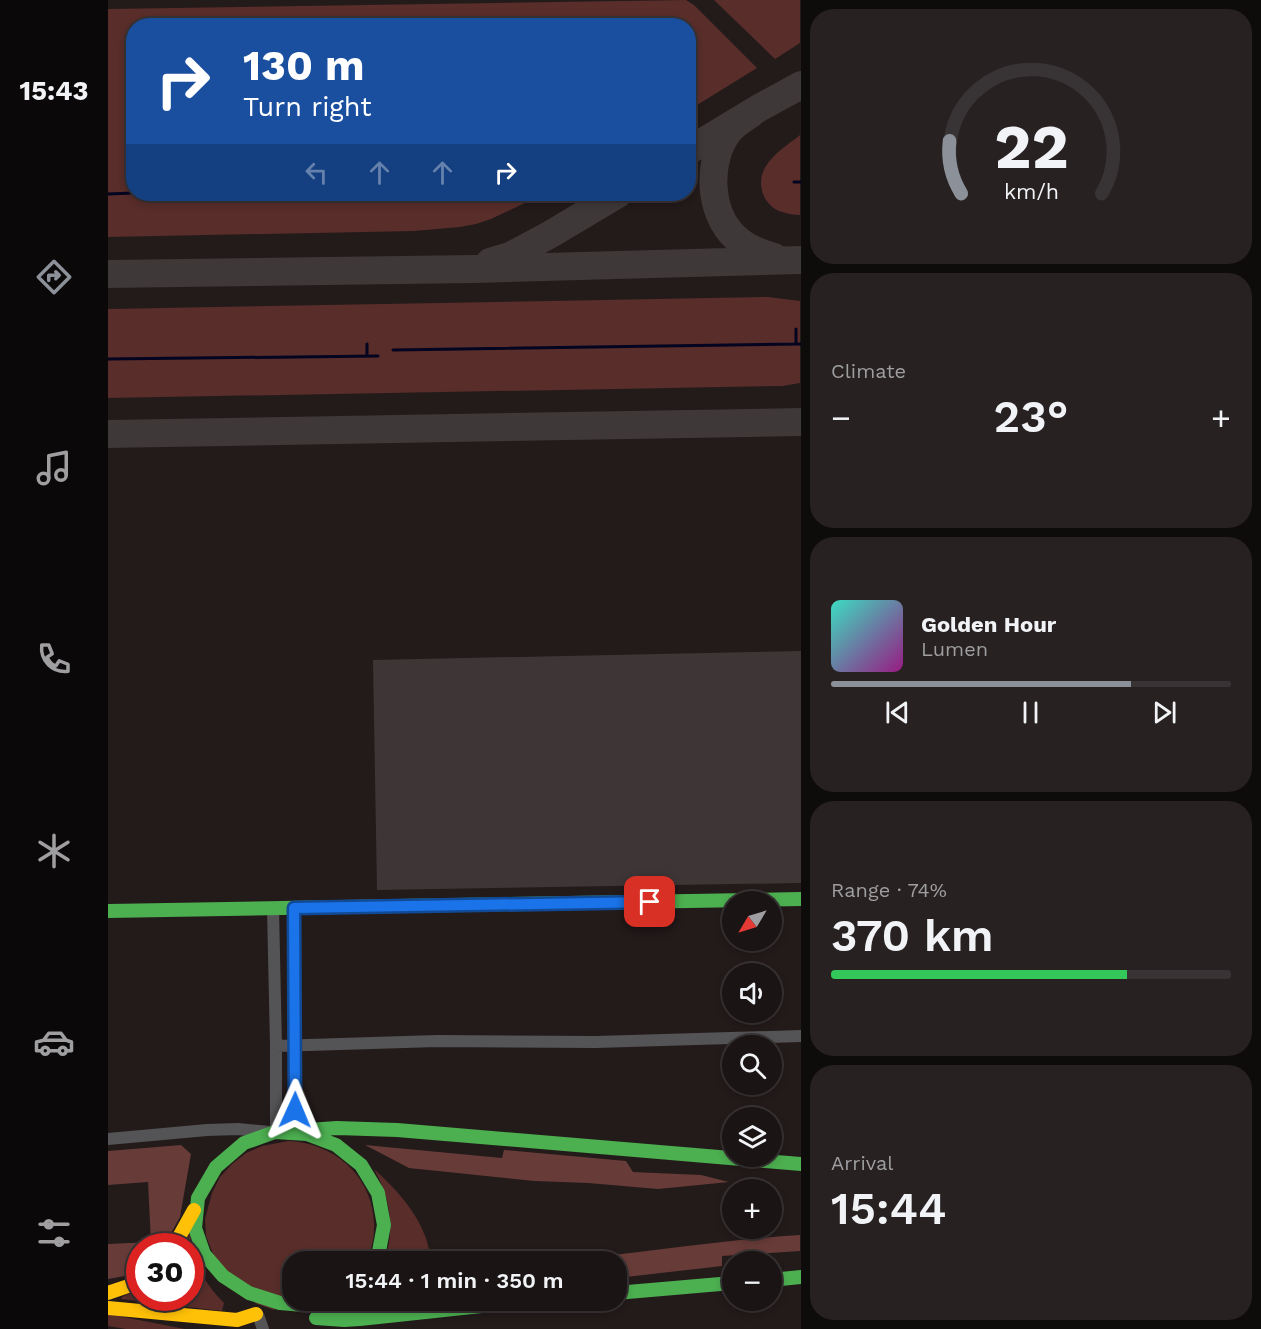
<!DOCTYPE html>
<html lang="en">
<head>
<meta charset="utf-8">
<style>
  :root { --surface:#1a1414; --page:#272122; --text:#f1f3f6; --muted:#9f9ea0; --line:#383334; --accent:#8c9099 }
  body { margin:0; font-family:"Work Sans",sans-serif; background:var(--page); color:var(--text); height:100vh; display:flex; flex-direction:column; font-size:22px; white-space:nowrap }
  * { box-sizing:border-box; margin:0 }
  p { font-size:20px; color:var(--muted) }
  .icon { flex:none; width:33px; height:33px; fill:none; stroke:currentColor; stroke-width:2; stroke-linecap:round; stroke-linejoin:round }
  .map { position:relative; flex:1; overflow:hidden }
  .sheet { display:flex; flex-direction:column; gap:9px; padding:9px; background:#0e0b0b; width:460px }
  .sheet>* { flex:none }
  .banner { position:absolute; left:18px; top:18px; width:570px; height:183px; border-radius:24px; box-shadow:0 3px 9px #0003,0 0 0 2px var(--line); background:#1a4fa0; color:#fff; overflow:hidden }
  .needle { width:39px; rotate:232deg }
  .controls { position:absolute; left:614px; top:891px; display:grid; gap:12px }
  .controls a { display:grid; place-items:center; width:60px; height:60px; border-radius:50%; background:var(--surface); box-shadow:0 3px 9px #0003,0 0 0 2px var(--line); font-size:30px }
  .speed { position:absolute; left:18px; top:1233px; display:flex; gap:12px; font-size:30px; font-weight:700; text-align:center }
  .speed>* { display:grid; place-content:center; width:78px; height:78px; border-radius:50%; background:var(--surface); box-shadow:0 3px 9px #0003,0 0 0 2px var(--line); line-height:1 }
  .speed .limit { border:9px solid #d22; background:#fff; color:#111 }
  .pin { position:absolute; display:grid; place-items:center; width:51px; height:51px; color:#fff; margin:-26px; border-radius:12px; box-shadow:0 3px 9px #0006 }
  .me { position:absolute; width:66px; margin:-33px; rotate:1deg; stroke-linejoin:round; filter:drop-shadow(0 0 4px #0008) }
  .turn { display:flex; align-items:center; gap:21px; height:126px; padding:0 18px; font-size:27px }
  .turn .icon { width:78px; height:78px; stroke-width:2.5 }
  .turn b { display:block; font-size:42px; line-height:51px }
  .lanes { display:flex; align-items:center; height:57px; padding:0 18px; background:#0003; justify-content:center; gap:30px; direction:ltr }
  .lanes .off { opacity:.35 }
  .big { font-size:45px; font-weight:600; line-height:1.1 }
  .sheet .tile { flex:1; display:flex; flex-direction:column; justify-content:center; gap:9px; min-width:0; padding:0 21px; border-radius:24px; background:var(--page) }
  .sheet .dial { align-items:center; gap:0 }
  .dial svg { height:156px; overflow:visible; fill:none; stroke:var(--line); stroke-width:7; stroke-linecap:round; text-anchor:middle }
  .dial text { fill:var(--text); stroke:none }
  .song { display:flex; align-items:center; gap:18px }
  .cover { width:72px; height:72px; border-radius:9px; background:linear-gradient(135deg,hsl(170 70% 55%),hsl(310 70% 35%)) }
  .played { height:6px; border-radius:3px; background:linear-gradient(90deg,var(--accent) 75%,var(--line) 75%) }
  .keys { display:flex; justify-content:space-around; direction:ltr }
  .heat { display:flex; justify-content:space-between; align-items:center; font-size:33px; direction:ltr }
  .charge { height:9px; border-radius:4px; background:linear-gradient(90deg,#34c759 74%,var(--line) 0) }
  .trip { position:absolute; left:174px; top:1251px; width:345px; height:60px; border-radius:24px; background:var(--surface); box-shadow:0 3px 9px #0003,0 0 0 2px var(--line); font-weight:600; line-height:60px; text-align:center }
  main { display:flex; flex:1; min-height:0 }
  .tabs { display:flex; flex-direction:column; width:108px; justify-content:space-around; align-items:center; background:#0a0808; color:var(--muted) }
  .tabs .icon { width:42px; height:42px }
  .tabs .selected { color:var(--accent) }
  .tabs b { font-size:27px; color:var(--text) }
  .map>svg:first-child { display:block }
</style>
</head>
<body>
<main>
<nav class="tabs">
<b>15:43</b>
<svg class="icon selected" aria-label="directions" viewBox="0 0 24 24"><path d="M12 3l9 9-9 9-9-9zM9 14v-3h6M13 9l2 2-2 2"/></svg>
<svg class="icon" aria-label="music" viewBox="0 0 24 24"><path d="M9 18V5l10-2v13"/><circle cx="6" cy="18" r="3"/><circle cx="16" cy="16" r="3"/></svg>
<svg class="icon" aria-label="phone" viewBox="0 0 24 24"><path d="M5 4h4l2 5-3 2q2 4 5 5l2-3 5 2v4C11 20 4 13 5 4z"/></svg>
<svg class="icon" aria-label="climate" viewBox="0 0 24 24"><path d="M12 3v18M4 7l16 10M4 17L20 7"/></svg>
<svg class="icon" aria-label="car" viewBox="0 0 24 24"><path d="M5 17H2v-5l4-1 3-4h7l3 4 3 1v5h-3M9 17h6M6 11h13"/><circle cx="7" cy="17" r="2"/><circle cx="17" cy="17" r="2"/></svg>
<svg class="icon" aria-label="filters" viewBox="0 0 24 24"><path d="M4 7h16M4 17h16"/><circle cx="9" cy="7" r="2"/><circle cx="15" cy="17" r="2"/></svg>
</nav>
<div class="map">
<svg width="693" height="1329" viewBox="0 0 693 1329">
  <rect width="100%" height="100%" fill="#231a1a"/>
  <!-- green -->
  <path fill="#582d2a" d="M578,0L586,5L649,68L581,110L580,26H26V194H436L383,219L368,224L352,227L306,231L0,237V9Z
    M606,0H692V43L667,59Z
    M692,135V215C686,215 680,214 674,212C655,206 647,183 658,166C666,153 681,144 692,135Z
    M660,297L692,301V383L675,386L0,398V309Z
    M180,1141C244,1144 283,1202 259,1261L184,1262V1300L166,1310L149,1304L114,1277L98,1236L97,1219L104,1193L112,1177L124,1164L138,1153L154,1146Z
    M266,1169C288,1189 307,1209 318,1238C320,1245 322,1254 324,1261H276C288,1229 282,1198 266,1169Z
    M82,1234C85,1262 96,1283 116,1303L114,1311L13,1299L14,1297L31,1289L32,1298H82V1246H74Z
    M249,1301H325L324,1304L232,1314Z
    M0,1314L77,1329H18L0,1326Z"/>
  <!-- forest -->
  <path fill="#673b38" d="M73,1145L83,1154L72,1217L56,1246H32L31,1269L17,1276L0,1279V1244L43,1242L40,1182L0,1185V1151Z
    M257,1145L394,1158L396,1150L518,1161L525,1172L593,1175L621,1182L550,1189L480,1183L426,1181L301,1168Z
    M692,1235V1251L614,1256V1266L509,1278L508,1262L445,1261C528,1254 610,1240 692,1235Z"/>
  <g fill="none" stroke-linecap="round" stroke-linejoin="round">
    <!-- stream -->
    <path stroke="#03041f" stroke-width="3" d="M686,182H693
      M0,194L26,193
      M688,329V344H693
      M285,350L688,344
      M259,356V344
      M0,359L270,356"/>
    <!-- taxiway -->
    <path stroke="#3e3838" stroke-width="28" d="M644,113C637,118 628,123 622,130C598,159 600,213 628,238C638,248 652,253 666,257
      M580,151L651,108L693,85
      M382,262L402,256L443,234L510,194
      M0,274L366,269L693,260
      M0,434L693,422"/>
  </g>
  <!-- building -->
  <path fill="#3e3636" d="M693,651V883L269,890L265,660Z"/>
  <g fill="none" stroke-linecap="round" stroke-linejoin="round">
    <!-- street -->
    <path stroke="#545355" stroke-width="12" d="M165,908L168,1046V1132
      M186,908L187,1131
      M168,1046L329,1041L488,1042L693,1036
      M0,1139L99,1130L130,1129L162,1132
      M150,1315L155,1329"/>
    <!-- fast -->
    <path stroke="#4caf50" stroke-width="14" d="M0,911L693,899
      M200,1130L229,1128L289,1130L693,1164
      M663,1280L693,1277
      M508,1293L624,1283
      M240,1300L206,1306L172,1303L141,1293L115,1276L96,1254L87,1228L90,1198L108,1167L136,1143L167,1132L199,1134L228,1145L253,1165L270,1193L276,1225L269,1262
      M208,1318L236,1320L252,1319L431,1300"/>
    <!-- slow -->
    <path stroke="#ffc107" stroke-width="14" d="M66,1246L86,1210
      M0,1293L32,1282
      M0,1308L129,1320L148,1314"/>
  </g>
  <g fill="none" stroke-linecap="round" stroke-linejoin="round">
    <defs>
      <path id="route" d="M187,1110L186,908L542,902"/>
    </defs>
    <!-- route casing -->
    <use href="#route" stroke="#114b97" stroke-width="15"/>
    <!-- route -->
    <use href="#route" stroke="#1a73e8" stroke-width="10"/>
  </g>
</svg>
<div class="controls">
<a><svg class="needle" viewBox="-14 -14 28 28"><path d="M0-13l5 13h-10z" fill="#e53935"/><path d="M0 13l5-13h-10z" fill="#9f9ea0"/></svg></a>
<a><svg class="icon" aria-label="sound" viewBox="0 0 24 24"><path d="M4 9h4l5-4v14l-5-4H4zM17 9q2 3 0 6"/></svg></a>
<a><svg class="icon" aria-label="search" viewBox="0 0 24 24"><circle cx="10" cy="10" r="6"/><path d="M15 15l6 6"/></svg></a>
<a><svg class="icon" aria-label="layers" viewBox="0 0 24 24"><path d="M12 4l9 5-9 5-9-5zM3 14l9 5 9-5"/></svg></a>
<a>+</a>
<a>−</a>
</div>
<div class="speed"><div class="limit">30</div></div>
<div class="pin" style="left:542px;top:902px;background:#d93025"><svg class="icon" aria-label="arrive" viewBox="0 0 24 24"><path d="M6 21V4h12l-3 4 3 4H6"/></svg></div>
<svg class="me" style="left:187px;top:1110px" viewBox="-20 -20 40 40"><path d="M0-17L14 15 0 8-14 15z" fill="#1a73e8" stroke="#fff" stroke-width="4"/></svg>
<div class="trip">15:44 · 1 min · 350 m</div>
<div class="banner">
<div class="turn"><svg class="icon" aria-label="right" viewBox="0 0 24 24"><path d="M7 20v-9h11M14 6l5 5-5 5"/></svg><div><b>130 m</b>Turn right</div></div>
<div class="lanes"><svg class="icon off" aria-label="left" viewBox="0 0 24 24"><path d="M17 20v-9H6M10 6l-5 5 5 5"/></svg><svg class="icon off" aria-label="ahead" viewBox="0 0 24 24"><path d="M12 20V5M6 11l6-6 6 6"/></svg><svg class="icon off" aria-label="ahead" viewBox="0 0 24 24"><path d="M12 20V5M6 11l6-6 6 6"/></svg><svg class="icon" aria-label="right" viewBox="0 0 24 24"><path d="M7 20v-9h11M14 6l5 5-5 5"/></svg></div>
</div>
</div>
<section class="sheet">
<div class="tile dial"><svg viewBox="0 0 100 80">
<path d="M14 69A42 42 0 1 1 86 69"/>
<path d="M14 69A42 42 0 0 1 8 42" stroke="#8c9099"/>
<text x="50" y="56" font-size="32" font-weight="700">22</text>
<text x="50" y="72" font-size="11">km/h</text>
</svg></div>
<div class="tile"><p>Climate</p>
<div class="heat"><a>−</a><b class="big">23°</b><a>+</a></div>
</div>
<div class="tile">
<div class="song"><i class="cover"></i><div><b>Golden Hour</b><p>Lumen</p></div></div>
<div class="played"></div>
<div class="keys"><svg class="icon" aria-label="previous" viewBox="0 0 24 24"><path d="M18 5L8 12l10 7zM5 5v14"/></svg><svg class="icon" aria-label="pause" viewBox="0 0 24 24"><path d="M8 5v14M16 5v14"/></svg><svg class="icon" aria-label="next" viewBox="0 0 24 24"><path d="M6 5l10 7-10 7zM19 5v14"/></svg></div>
</div>
<div class="tile"><p>Range · 74%</p><b class="big">370 km</b><div class="charge"></div></div>
<div class="tile"><p>Arrival</p><b class="big">15:44</b></div>
</section>
</main>
</body>
</html>
